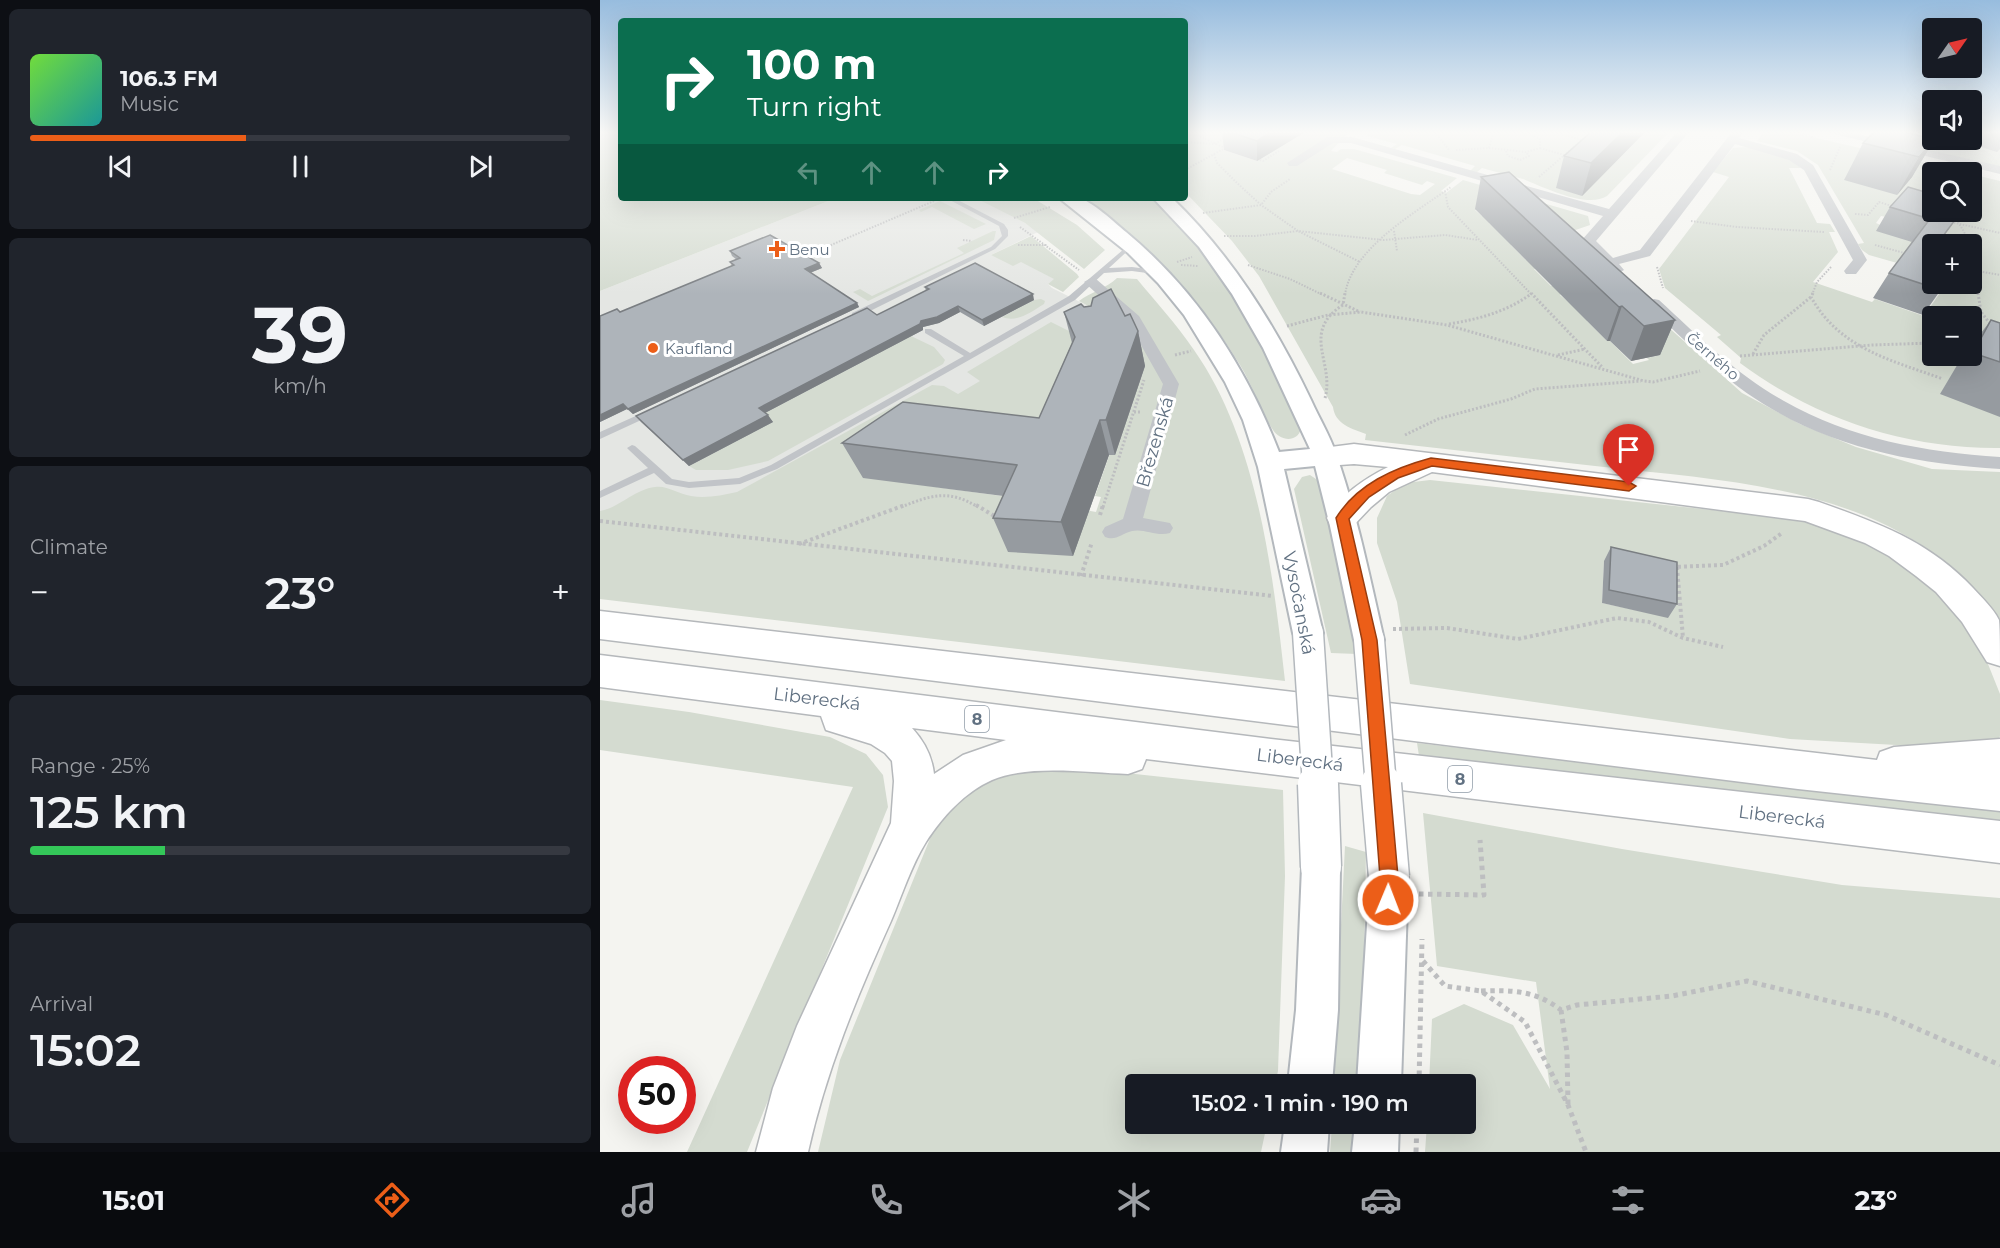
<!DOCTYPE html>
<html lang="en">
<head>
<meta charset="utf-8">
<style>
  :root { --surface:#171b24; --page:#20242c; --text:#f1f3f6; --muted:#9ea1a6; --line:#363941; --accent:#ec5e18 }
  body { margin:0; font-family:Montserrat,sans-serif; background:var(--page); color:var(--text); height:100vh; display:flex; flex-direction:column; font-size:22px; white-space:nowrap }
  * { box-sizing:border-box; margin:0 }
  p { font-size:20px; color:var(--muted) }
  .icon { flex:none; width:33px; height:33px; fill:none; stroke:currentColor; stroke-width:2; stroke-linecap:round; stroke-linejoin:round }
  .map { position:relative; flex:1; overflow:hidden }
  .sheet { display:flex; flex-direction:column; gap:9px; padding:9px; background:#0d0f14; width:600px }
  .sheet>* { flex:none }
  .hud { position:absolute; left:18px; top:18px; width:570px; height:183px; border-radius:6px; box-shadow:0 6px 24px #0002; background:#0b6e4f; color:#fff; overflow:hidden }
  .needle { width:39px; rotate:56deg }
  .fabs { position:absolute; left:1322px; top:18px; display:grid; gap:12px }
  .fabs a { display:grid; place-items:center; width:60px; height:60px; border-radius:6px; background:var(--surface); box-shadow:0 6px 24px #0002; font-size:30px }
  .speed { position:absolute; left:18px; top:1056px; display:flex; gap:12px; font-size:30px; font-weight:700; text-align:center }
  .speed>* { display:grid; place-content:center; width:78px; height:78px; border-radius:50%; background:var(--surface); box-shadow:0 6px 24px #0002; line-height:1 }
  .speed .limit { border:9px solid #d22; background:#fff; color:#111 }
  .pin { position:absolute; display:grid; place-items:center; width:51px; height:51px; color:#fff; margin:-62px -26px; border-radius:50% 50% 50% 0; rotate:-45deg; box-shadow:0 0 6px #0007 }
  .pin .icon { rotate:45deg }
  .me { position:absolute; width:66px; margin:-33px; rotate:1deg; stroke-linejoin:round; filter:drop-shadow(0 0 4px #0008) }
  .turn { display:flex; align-items:center; gap:21px; height:126px; padding:0 30px; font-size:27px }
  .turn .icon { width:78px; height:78px; stroke-width:2.5 }
  .turn b { display:block; font-size:42px; line-height:51px }
  .lanes { display:flex; align-items:center; height:57px; padding:0 30px; background:#0003; justify-content:center; gap:30px; direction:ltr }
  .lanes .off { opacity:.35 }
  .big { font-size:45px; font-weight:600; line-height:1.1 }
  .sheet .card { flex:1; display:flex; flex-direction:column; justify-content:center; gap:9px; min-width:0; padding:0 21px; border-radius:9px; background:var(--page) }
  .sheet .dial { align-items:center; gap:0 }
  .dial b { font-size:78px; line-height:1 }
  .song { display:flex; align-items:center; gap:18px }
  .cover { width:72px; height:72px; border-radius:9px; background:linear-gradient(135deg,hsl(100 70% 55%),hsl(180 70% 35%)) }
  .played { height:6px; border-radius:3px; background:linear-gradient(90deg,var(--accent) 40%,var(--line) 40%) }
  .keys { display:flex; justify-content:space-around; direction:ltr }
  .heat { display:flex; justify-content:space-between; align-items:center; font-size:33px; direction:ltr }
  .charge { height:9px; border-radius:4px; background:linear-gradient(90deg,#34c759 25%,var(--line) 0) }
  .trip { position:absolute; left:525px; top:1074px; width:351px; height:60px; border-radius:6px; background:var(--surface); box-shadow:0 6px 24px #0002; font-weight:600; line-height:60px; text-align:center }
  .tab-bar { display:flex; height:96px; justify-content:space-around; align-items:center; background:#090b0e; color:var(--muted) }
  .tab-bar .icon { width:42px; height:42px }
  .tab-bar .selected { color:var(--accent) }
  .tab-bar b { font-size:27px; color:var(--text) }
  main { display:flex; flex:1; min-height:0 }
  .map>svg:first-child { display:block }
</style>
</head>
<body>
<main>
<section class="sheet">
<div class="card">
<div class="song"><i class="cover"></i><div><b>106.3 FM</b><p>Music</p></div></div>
<div class="played"></div>
<div class="keys"><svg class="icon" aria-label="previous" viewBox="0 0 24 24"><path d="M18 5L8 12l10 7zM5 5v14"/></svg><svg class="icon" aria-label="pause" viewBox="0 0 24 24"><path d="M8 5v14M16 5v14"/></svg><svg class="icon" aria-label="next" viewBox="0 0 24 24"><path d="M6 5l10 7-10 7zM19 5v14"/></svg></div>
</div>
<div class="card dial"><b>39</b><p>km/h</p></div>
<div class="card"><p>Climate</p>
<div class="heat"><a>−</a><b class="big">23°</b><a>+</a></div>
</div>
<div class="card"><p>Range · 25%</p><b class="big">125 km</b><div class="charge"></div></div>
<div class="card"><p>Arrival</p><b class="big">15:02</b></div>
</section>
<div class="map">
<svg width="1400" height="1152" viewBox="0 0 1400 1152">
  <rect width="100%" height="100%" fill="#f4f4f0"/>
  <!-- built -->
  <path fill="#e4e6e3" d="M236,198H318L325,201L333,198H375L425,223L438,232L391,255L421,261L455,279L448,284L452,288L504,314L412,360L422,370L95,523L0,511V291Z"/>
  <!-- green -->
  <path fill="#d4dbd0" fill-rule="evenodd" d="M0,132H21V198H236L0,291Z
    M585,132H652L624,150L657,161L705,132H749L731,151L737,152L741,149H754L857,178L841,191L846,193L863,180L988,216L990,225L964,234L1142,393L1200,424L1256,447L1332,469L1400,472V619C1305,490 1150,483 1004,467C924,458 844,449 765,440L766,434C752,429 735,424 733,407L659,276L632,241L585,192ZM747,158L787,170L784,173L822,185L827,181L835,184L820,195L811,194L732,169ZM902,205L1060,354V355L1047,358L1049,360L1033,364L1010,341H1007L987,321L990,320L960,295L962,293L954,285L951,286L934,269L937,268L929,260H926L911,245L913,244L889,223L891,222L885,216H882L875,210Z
    M771,132H1016L957,188L982,195L1045,132H1069L1007,196C987,209 944,187 923,179C909,175 895,172 882,168L876,173L870,171L875,166L802,145L795,149L791,148L797,144L767,136Z
    M1164,132H1190L1365,172H1332V212H1371V174L1400,181V448C1306,449 1215,419 1140,363L1141,358L1117,337L1121,335L1065,288L1059,269L1129,177L1113,172L1133,148C1155,145 1185,152 1201,168H1189L1217,223L1230,224L1235,232H1229L1238,252L1213,282L1272,302L1275,299L1324,316L1346,284H1371V244H1338L1350,227L1281,216L1276,223L1332,248L1297,263L1269,255L1262,250L1258,244L1264,243L1218,165L1197,151L1157,141ZM1332,316H1371V356H1332Z
    M1293,132H1332V140H1371V132H1400V167L1328,151Z
    M375,198H433L477,225L505,250L484,269L425,223Z
    M481,198H551L590,237L643,310L701,429C697,443 680,441 673,430C660,410 653,386 640,365C600,299 546,241 481,198Z
    M340,201L386,224L374,229L332,207L321,212L319,210Z
    M393,231H396L394,240L268,301L253,292L260,289L272,296L364,253L357,248Z
    M431,236L477,274L479,277L463,292L448,284L454,279L421,262L413,266L391,255Z
    M517,278L537,279C556,302 577,325 594,350C658,441 673,574 685,681L0,599V511C19,508 35,489 55,487C67,485 78,494 91,496C106,499 122,495 137,492L332,385L344,386L358,394L380,381L367,372L451,322L469,331L503,314L479,301C491,292 507,288 517,278ZM536,392L532,404H527L495,496L501,497L496,512L430,500L264,477L450,453Z
    M441,299L445,301L444,304C431,312 417,323 402,317L434,300Z
    M311,336L334,347L345,360L343,364L168,461L128,470H96L89,466L172,422L163,414Z
    M710,475L719,481L741,563L757,654L731,653L694,489L702,477Z
    M830,480L1197,519L1257,535L1306,564L1345,598L1384,654L1400,694V736L1398,742L1367,749L1190,739L810,684L797,602L777,543V518L787,496L805,483ZM1004,561L1068,617L1002,603Z
    M0,700L89,712L230,737L266,754L283,775L288,807L147,1152H87L253,787L0,750Z
    M817,743L1400,810V824L819,756Z
    M433,763L683,790L685,876L678,1071L675,1084H536V1124H667L661,1152H218L240,1060L340,814L366,789Z
    M823,813L1022,849L1242,885L1400,898V1152H825L827,1124H866V1084H829L832,1019L864,1004L913,1025L950,1089L936,982L837,966Z
    M745,846L766,852L762,1084H733Z
    M732,1124H758L755,1152H730Z"/>
  <g fill="none" stroke-linecap="round" stroke-linejoin="round">
    <defs>
      <path id="secondary" d="M459,198C465,198 472,197 478,198C491,200 515,223 526,232C597,291 646,367 679,452L710,449L663,348L632,294L599,247L553,198H572C632,256 675,325 711,400C719,418 730,436 736,454C757,514 770,578 784,640L780,649L769,653L758,649L754,640L730,526L715,466L684,469L723,633L719,642L708,645L697,642L693,633L658,467L643,420L625,382L584,315L558,283L528,253Z
        M721,848L734,854L740,867L738,1010L732,1084H688L696,1010L702,867L708,854Z
        M789,858L802,864L808,877L801,1084H757L770,877L776,864Z
        M685,1124H729L727,1152H681Z
        M755,1124H799L798,1152H752Z"/>
      <path id="trunk" d="M754,444L1208,499L1219,502C1278,523 1329,541 1373,588C1382,598 1393,608 1399,620C1400,631 1400,653 1400,666L1387,662L1362,622L1336,592L1316,576L1289,556L1265,543L1205,521L832,472L789,492L771,507L753,526L742,529L731,526L727,518C740,495 764,479 788,467L754,464L725,466L715,463L711,456L715,449Z
        M0,611L1277,760L1280,752L1294,747L1400,739V811L1198,789L0,639Z
        M0,655L671,739L1400,821V863L546,759L542,769L528,774C489,773 429,764 392,780C365,792 342,817 326,842C311,866 302,895 291,921C257,996 226,1071 208,1152H156L173,1088L197,1026L291,823L294,781L292,761L285,753L271,744L226,730L221,716L0,687ZM312,728L406,740L363,755L334,774C332,756 324,741 312,728Z"/>
    </defs>
    <!-- secondary casing -->
    <use href="#secondary" stroke="#b3b8bd" stroke-width="4"/>
    <!-- trunk casing -->
    <use href="#trunk" stroke="#b5b8bb" stroke-width="3"/>
    <!-- path-far3 -->
    <path stroke="#bdbec0" stroke-width="2" stroke-dasharray="1.5 1.5" stroke-linecap="butt" d="M835,132L849,150
      M882,132H906
      M954,132L982,140
      M1194,132L1214,137
      M585,142L615,144L635,132
      M889,148L893,134
      M940,148L964,155
      M856,150L889,148L926,152L940,148V139L925,132
      M906,151L908,156L920,160L929,156L926,152
      M614,154L617,163L637,183L661,205L698,231L783,240L845,235L878,240
      M657,159L663,161L679,151
      M585,170L625,148L591,132
      M1230,170L1240,147
      M939,177L991,132
      M845,191L848,207L932,295
      M1351,212C1371,239 1379,261 1378,295
      M603,213L661,205L671,192L690,179
      M1255,214L1268,215L1279,202L1295,207
      M414,218L450,207
      M1091,221L1137,227L1224,232
      M1351,222L1400,233
      M420,227L479,270
      M794,231L797,251
      M624,236H655L698,231L760,262
      M363,240L372,241
      M418,245H447
      M1275,245L1308,254
      M203,257L334,201
      M577,262L592,257
      M581,265L598,266
      M648,265L690,279L723,295
      M1057,267L1063,288
      M1371,270L1400,275
      M745,295C751,249 816,212 851,187
      M1212,295L1217,282L1231,267"/>
    <!-- path-far2 -->
    <path stroke="#bdbec0" stroke-width="3" stroke-dasharray="2 2" stroke-linecap="butt" d="M720,293L760,312
      M931,293L1003,368
      M1213,293L1211,297C1240,349 1291,360 1343,379
      M1378,293L1381,312L1391,325
      M849,324C879,319 906,312 931,294
      M687,326L728,315L761,312L847,325L1044,381L1053,382L1100,371
      M1153,354L1164,335L1211,297
      M575,355L591,351
      M958,355L985,349
      M1140,356L1272,345L1332,343
      M725,398C735,363 700,332 743,305L745,293
      M534,412H542
      M805,435L838,419L911,399L935,389L1041,381
      M301,507C332,495 348,489 378,507
      M503,507L544,380"/>
    <!-- path-far1 -->
    <path stroke="#bdbec0" stroke-width="4" stroke-dasharray="3 3" stroke-linecap="butt" d="M376,505L396,517
      M500,515L503,505
      M0,521L673,596
      M199,544L305,505
      M1072,567L1123,565L1164,546L1182,533
      M1077,567L1083,638
      M481,576L492,542
      M793,629L847,628L918,639L1017,618L1049,622L1083,638L1123,647"/>
    <!-- path -->
    <path stroke="#bdbec0" stroke-width="5" stroke-dasharray="4.5 4.5" stroke-linecap="butt" d="M819,894L884,895L880,840
      M823,961L845,986L881,991L925,1022L968,1105L986,1152
      M881,991C912,990 935,990 961,1010L977,1005L1072,996L1147,981L1286,1015L1400,1065
      M961,1010L967,1052L968,1104
      M819,1084L822,939
      M816,1152L817,1124"/>
    <!-- service -->
    <path fill="#c1c4c8" fill-rule="evenodd" d="M346,198H354L404,224L408,230V236L395,249L258,317H252V313L391,247L402,236L399,226Z
      M531,243L533,244V246L509,268L532,267L562,271V275L532,271L504,273L475,300L177,469L140,484L89,488L66,484L54,473L0,498V491L48,468L29,450L27,448L32,445L35,446L72,479L89,482L139,478L171,465L364,356L325,333V329H331L370,353L469,296Z
      M49,410L52,411V415L0,439V432Z"/>
    <!-- minor -->
    <path fill="#c1c4c8" fill-rule="evenodd" d="M1077,132H1089L996,241L1013,258L1040,250L1132,132H1143L1139,138L1197,154L1213,165L1267,260L1256,274H1246L1244,271L1253,260L1204,170L1189,160L1135,144L1050,256L1019,264L1024,270L1017,274L1004,266L981,241L1003,216L751,143H733L697,166H689L687,163L727,137H752L1009,209Z
      M1226,132H1248L1400,166V174Z
      M491,278L496,279L539,316L579,384L543,518L570,523L573,528L570,533C557,537 544,528 532,531C521,534 516,541 505,537L502,532L505,527L523,519L563,384L528,322L484,282Z
      M1054,299L1059,300C1098,336 1137,375 1184,401C1250,439 1325,452 1400,457V469C1321,464 1241,450 1172,409C1125,382 1087,343 1049,306L1047,303Z"/>
    <!-- secondary -->
    <use href="#secondary" fill="#fff" fill-rule="evenodd"/>
    <!-- trunk -->
    <use href="#trunk" fill="#fff" fill-rule="evenodd"/>
    <defs>
      <path id="secondary-bridge-far1" d="M708,633L718,786
        M769,640L781,786"/>
      <path id="secondary-bridge" d="M718,784L721,867
        M781,784L789,877"/>
    </defs>
    <!-- secondary-bridge-far1 casing -->
    <use href="#secondary-bridge-far1" stroke="#b3b8bd" stroke-width="33" stroke-linecap="butt"/>
    <!-- secondary-bridge casing -->
    <use href="#secondary-bridge" stroke="#b3b8bd" stroke-width="43" stroke-linecap="butt"/>
    <!-- secondary-bridge-far1 -->
    <use href="#secondary-bridge-far1" stroke="#fff" stroke-width="30"/>
    <!-- secondary-bridge -->
    <use href="#secondary-bridge" stroke="#fff" stroke-width="40"/>
  </g>
  <!-- wall -->
  <path fill="#969ba0" d="M622,132H705L657,161L624,150Z
    M1045,132L982,196L956,188L964,156Z
    M1374,132H1400V149L1397,152L1368,143L1371,140Z
    M1334,140L1312,177L1297,195L1244,180L1263,143Z
    M881,177L1075,320L1060,355L1031,361L1010,341H1007L875,209Z
    M1290,207L1332,212H1361L1338,244H1332L1345,284L1323,315L1273,298L1289,273L1312,242L1276,231Z
    M130,251L219,263L222,268L210,273L257,303L259,307L33,414L27,409L0,422L20,312L132,266L130,262L137,260L132,256Z
    M325,287L434,300L384,326L360,312L339,323L323,327V330L165,413L173,422L89,466L41,422L36,416L277,315L326,291Z
    M464,312L525,316L538,331L545,366L515,455H509L473,556L408,552L393,518L403,496L263,478L242,443L439,418L472,343Z
    M1391,320L1400,323V417L1340,394L1359,362L1364,356H1371V346Z
    M1011,547L1077,604L1068,618L1002,603L1004,561Z"/>
  <!-- shaded-wall -->
  <path fill="#7a7e82" d="M671,132H705L657,161V141Z
    M1023,132H1045L982,196L991,163Z
    M1334,140L1312,177L1297,195L1319,157Z
    M219,263L222,268L207,274L205,269Z
    M433,294L434,300L384,326L382,320Z
    M257,303L259,307L33,414L28,409Z
    M358,306L360,312L339,323L323,327V330L163,414L159,408L321,321Z
    M1022,306L1010,341H1007L1019,307Z
    M1075,320L1060,355L1031,361L1044,326Z
    M538,331L545,366L515,455L506,420Z
    M23,404L27,409L0,422V415Z
    M168,415L173,422L89,466L83,460Z
    M500,420L509,455L473,556L461,522Z"/>
  <!-- building -->
  <path fill="#aeb4ba" stroke="#7a7e82" stroke-width="1.5" d="M630,132H671L657,141Z
    M991,132H1023L991,163L964,156Z
    M1274,132H1306L1334,140L1319,157L1263,143Z
    M909,172L1075,320L1044,326L1022,306L1019,307L881,177Z
    M1308,187L1332,194V212H1361L1337,244H1332V284H1345L1341,290L1289,273L1330,219L1290,207Z
    M1371,187L1376,190L1371,197Z
    M170,235L219,263L205,269L257,303L28,409L23,404L0,415V316L17,309L20,312L134,265L130,262L140,258L130,251Z
    M375,263L433,294L382,320L358,306L337,317L321,321L320,324L159,408L168,415L83,460L36,416L267,308L277,315L329,289L325,287Z
    M511,289L525,316L530,314L538,331L506,420H500L461,522L393,518L417,465L242,443L303,402L439,418L475,337L464,312L481,304L484,307L491,306L493,298Z
    M1391,320L1400,323V362L1373,353Z
    M1011,547L1077,562V604L1009,590Z"/>
  <!-- sky -->
  <linearGradient id="sky" x2="0" y2="1"><stop stop-color="#97bcde"/><stop offset="0.45" stop-color="#fafaf8"/><stop offset="1" stop-color="#fafaf8" stop-opacity="0"/></linearGradient>
  <rect width="1400" height="294" fill="url(#sky)"/>
  <!-- route -->
  <path fill="#ec5e18" stroke="#993d10" stroke-width="1.5" d="M831,458L1029,482L1036,486L1029,491L832,466L798,478L769,497L749,519L777,640L798,877L797,900L795,906L788,909L782,906L779,900L780,877L762,640L736,518C757,484 794,468 831,458Z"/>
  <!-- markers -->
  <g fill="#ec5e18" stroke="#fff" stroke-width="2">
    <path d="M174 240h6v6h6v6h-6v6h-6v-6h-6v-6h6z"/>
    <circle cx="53" cy="348" r="6"/>
  </g>
  <g text-anchor="middle" dominant-baseline="central" stroke-width="6" stroke-linejoin="round" paint-order="stroke">
    <!-- far-poi labels -->
    <g font-size="15" fill="#617182" stroke="#fff" text-anchor="start">
      <text x="189" y="249">Benu</text>
      <text x="65" y="348">Kaufland</text>
    </g>
    <!-- far-street labels -->
    <g font-size="15" fill="#617182" stroke="#fff">
      <text transform="translate(1113 356) rotate(41)">Černého</text>
    </g>
    <!-- shield labels -->
    <g fill="#fff" stroke="#909ca8" stroke-width="1.5">
      <rect x="365" y="706" width="24" height="26" rx="4.5"/>
      <rect x="848" y="766" width="24" height="26" rx="4.5"/>
    </g>
    <g font-size="16" font-weight="bold" fill="#617182">
      <text x="377" y="719">8</text>
      <text x="860" y="779">8</text>
    </g>
    <!-- street labels -->
    <g font-size="18" fill="#617182" stroke="#fff">
      <text transform="translate(555 442) rotate(-74)">Březenská</text>
      <text transform="translate(699 603) rotate(79)">Vysočanská</text>
      <text transform="translate(217 699) rotate(7)">Liberecká</text>
      <text transform="translate(700 760) rotate(7)">Liberecká</text>
      <text transform="translate(1182 817) rotate(7)">Liberecká</text>
    </g>
  </g>
</svg>
<div class="fabs">
<a><svg class="needle" viewBox="-14 -14 28 28"><path d="M0-13l5 13h-10z" fill="#e53935"/><path d="M0 13l5-13h-10z" fill="#9ea1a6"/></svg></a>
<a><svg class="icon" aria-label="sound" viewBox="0 0 24 24"><path d="M4 9h4l5-4v14l-5-4H4zM17 9q2 3 0 6"/></svg></a>
<a><svg class="icon" aria-label="search" viewBox="0 0 24 24"><circle cx="10" cy="10" r="6"/><path d="M15 15l6 6"/></svg></a>
<a>+</a>
<a>−</a>
</div>
<div class="speed"><div class="limit">50</div></div>
<div class="pin" style="left:1029px;top:486px;background:#d93025"><svg class="icon" aria-label="arrive" viewBox="0 0 24 24"><path d="M6 21V4h12l-3 4 3 4H6"/></svg></div>
<svg class="me" style="left:788px;top:900px" viewBox="-20 -20 40 40"><circle r="17" fill="#ec5e18" stroke="#fff" stroke-width="3"/><path d="M0-11L8 9 0 5-8 9z" fill="#fff"/></svg>
<div class="trip">15:02 · 1 min · 190 m</div>
<div class="hud">
<div class="turn"><svg class="icon" aria-label="right" viewBox="0 0 24 24"><path d="M7 20v-9h11M14 6l5 5-5 5"/></svg><div><b>100 m</b>Turn right</div></div>
<div class="lanes"><svg class="icon off" aria-label="left" viewBox="0 0 24 24"><path d="M17 20v-9H6M10 6l-5 5 5 5"/></svg><svg class="icon off" aria-label="ahead" viewBox="0 0 24 24"><path d="M12 20V5M6 11l6-6 6 6"/></svg><svg class="icon off" aria-label="ahead" viewBox="0 0 24 24"><path d="M12 20V5M6 11l6-6 6 6"/></svg><svg class="icon" aria-label="right" viewBox="0 0 24 24"><path d="M7 20v-9h11M14 6l5 5-5 5"/></svg></div>
</div>
</div>
</main>
<nav class="tab-bar">
<b>15:01</b>
<svg class="icon selected" aria-label="directions" viewBox="0 0 24 24"><path d="M12 3l9 9-9 9-9-9zM9 14v-3h6M13 9l2 2-2 2"/></svg>
<svg class="icon" aria-label="music" viewBox="0 0 24 24"><path d="M9 18V5l10-2v13"/><circle cx="6" cy="18" r="3"/><circle cx="16" cy="16" r="3"/></svg>
<svg class="icon" aria-label="phone" viewBox="0 0 24 24"><path d="M5 4h4l2 5-3 2q2 4 5 5l2-3 5 2v4C11 20 4 13 5 4z"/></svg>
<svg class="icon" aria-label="climate" viewBox="0 0 24 24"><path d="M12 3v18M4 7l16 10M4 17L20 7"/></svg>
<svg class="icon" aria-label="car" viewBox="0 0 24 24"><path d="M5 17H2v-5l4-1 3-4h7l3 4 3 1v5h-3M9 17h6M6 11h13"/><circle cx="7" cy="17" r="2"/><circle cx="17" cy="17" r="2"/></svg>
<svg class="icon" aria-label="filters" viewBox="0 0 24 24"><path d="M4 7h16M4 17h16"/><circle cx="9" cy="7" r="2"/><circle cx="15" cy="17" r="2"/></svg>
<b>23°</b>
</nav>
</body>
</html>
